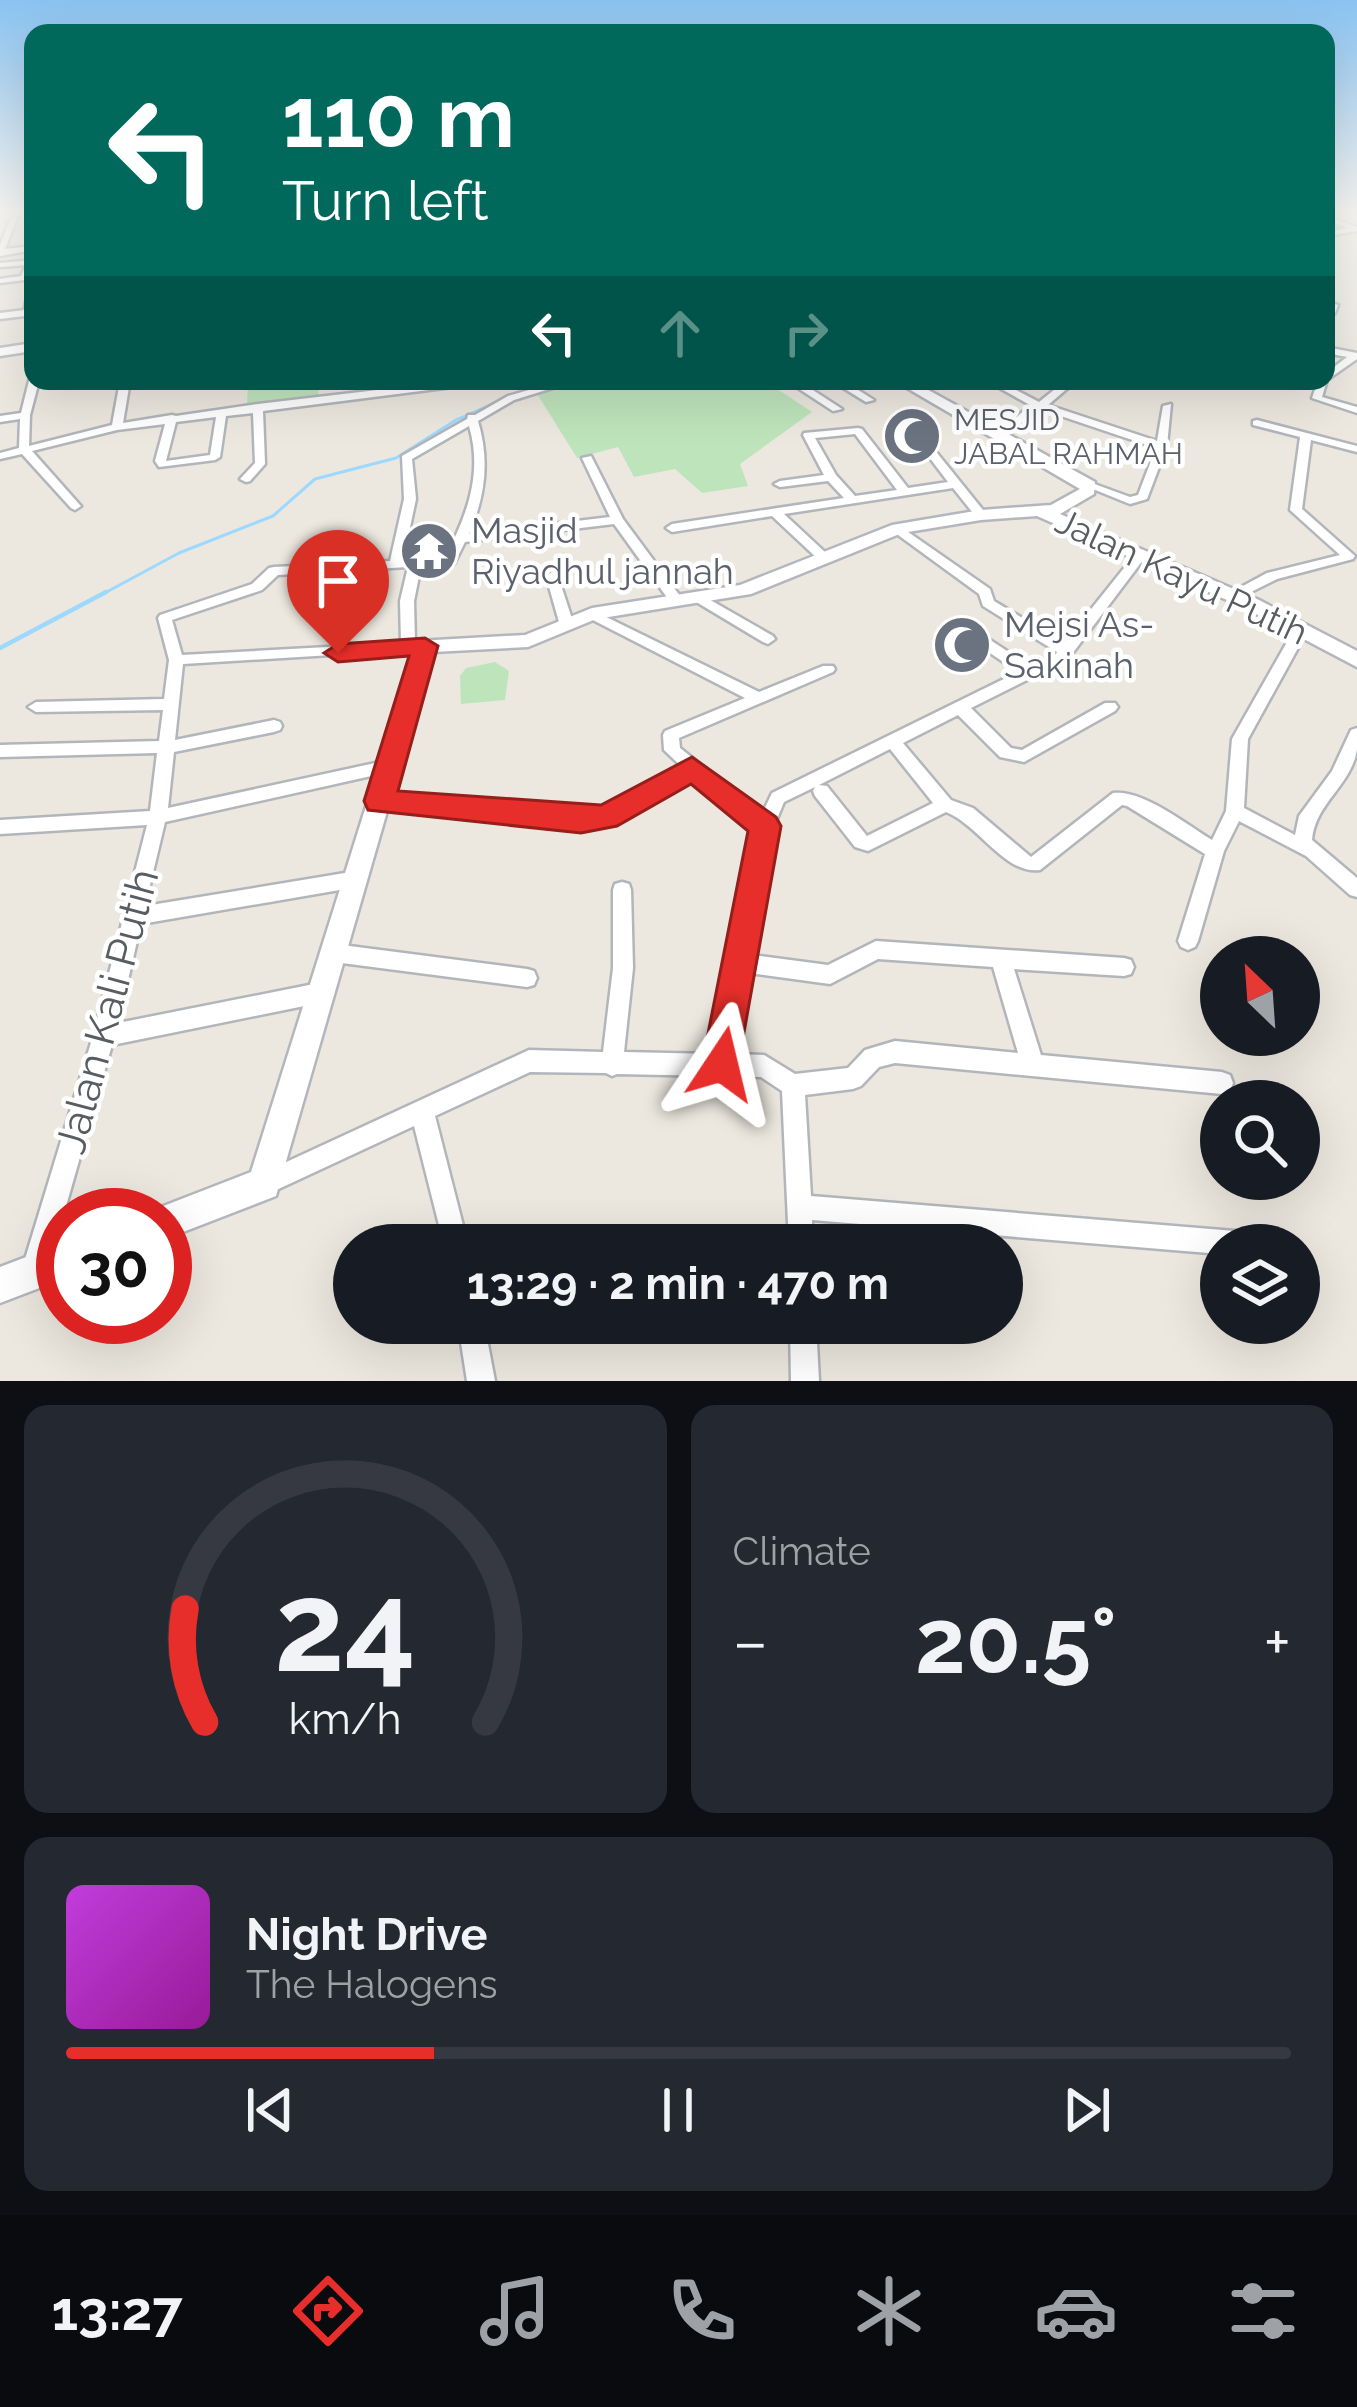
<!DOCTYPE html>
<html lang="en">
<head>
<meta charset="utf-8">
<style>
  :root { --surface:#171b24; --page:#242831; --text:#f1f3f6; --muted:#9ea1a6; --line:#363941; --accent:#e72e2a }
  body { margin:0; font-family:Raleway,sans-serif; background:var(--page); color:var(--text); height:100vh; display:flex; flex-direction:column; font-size:45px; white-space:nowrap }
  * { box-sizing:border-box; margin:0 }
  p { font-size:39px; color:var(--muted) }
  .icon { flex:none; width:66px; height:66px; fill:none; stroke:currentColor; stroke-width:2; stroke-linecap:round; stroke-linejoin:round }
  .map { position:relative; height:1381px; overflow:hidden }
  .sheet { display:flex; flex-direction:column; gap:24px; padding:24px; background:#0d0f14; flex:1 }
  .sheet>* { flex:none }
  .banner { position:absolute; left:24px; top:24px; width:1311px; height:366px; border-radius:24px; box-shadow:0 12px 48px #0002; background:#00695c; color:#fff; overflow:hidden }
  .needle { width:78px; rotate:335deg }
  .tools { position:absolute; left:1200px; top:936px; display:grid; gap:24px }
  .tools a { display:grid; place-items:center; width:120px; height:120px; border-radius:50%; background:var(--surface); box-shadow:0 12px 48px #0002; font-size:60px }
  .speed { position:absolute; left:36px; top:1188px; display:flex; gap:24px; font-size:60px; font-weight:700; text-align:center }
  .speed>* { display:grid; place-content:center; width:156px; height:156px; border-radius:50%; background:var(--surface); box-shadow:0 12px 48px #0002; line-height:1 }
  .speed .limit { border:18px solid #d22; background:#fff; color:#111 }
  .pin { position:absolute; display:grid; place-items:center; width:102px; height:102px; color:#fff; margin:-123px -51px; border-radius:50% 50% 50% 0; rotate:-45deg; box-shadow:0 0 12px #0007 }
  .pin .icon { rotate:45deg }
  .me { position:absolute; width:132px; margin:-66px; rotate:10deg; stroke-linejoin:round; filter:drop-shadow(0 0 9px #0008) }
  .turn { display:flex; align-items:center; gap:42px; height:252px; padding:0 60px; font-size:54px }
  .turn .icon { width:156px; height:156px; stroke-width:2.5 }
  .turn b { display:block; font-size:84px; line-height:102px }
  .lanes { display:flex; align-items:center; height:114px; padding:0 60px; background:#0003; justify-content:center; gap:60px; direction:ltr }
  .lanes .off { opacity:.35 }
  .big { font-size:90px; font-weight:700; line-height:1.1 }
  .sheet .card { flex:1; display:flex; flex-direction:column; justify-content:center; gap:18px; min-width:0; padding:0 42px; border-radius:24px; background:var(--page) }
  .sheet .dial { align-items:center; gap:0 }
  .dial svg { height:312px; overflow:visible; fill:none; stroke:var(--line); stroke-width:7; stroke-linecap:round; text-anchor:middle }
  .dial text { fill:var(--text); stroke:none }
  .song { display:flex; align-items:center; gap:36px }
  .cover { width:144px; height:144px; border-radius:18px; background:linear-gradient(135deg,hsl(290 70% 55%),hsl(300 70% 35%)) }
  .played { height:12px; border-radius:6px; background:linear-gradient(90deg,var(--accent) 30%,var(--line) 30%) }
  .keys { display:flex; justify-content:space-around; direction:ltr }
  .heat { display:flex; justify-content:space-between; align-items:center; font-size:66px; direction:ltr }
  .sheet .tiles { flex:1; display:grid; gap:24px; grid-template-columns:1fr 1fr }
  .card:last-child { grid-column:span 2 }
  .trip { position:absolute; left:333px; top:1224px; width:690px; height:120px; border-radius:60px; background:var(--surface); box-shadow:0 12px 48px #0002; font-weight:700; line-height:120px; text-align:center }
  .dock { display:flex; height:192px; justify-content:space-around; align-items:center; background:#090b0e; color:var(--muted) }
  .dock .icon { width:84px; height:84px }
  .dock .selected { color:var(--accent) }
  .dock b { font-size:54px; color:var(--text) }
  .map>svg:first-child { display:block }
</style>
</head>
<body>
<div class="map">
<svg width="1357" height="1381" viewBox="0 0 1357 1381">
  <rect width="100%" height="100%" fill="#ece8df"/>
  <!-- green -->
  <path fill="#bee4bb" d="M248,381H336L337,383L318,386L319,396L247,406Z
    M544,381H765L812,412L740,464L748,486L702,493L675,469L634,477L618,447L577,458L531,384Z
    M495,662L509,671L505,700L461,704L460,676L466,668Z"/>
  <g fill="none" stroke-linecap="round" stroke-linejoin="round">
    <!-- stream-far1 -->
    <path stroke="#9dd9fe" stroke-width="3" d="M516,394L555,381
      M101,595L179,553L273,516L315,479L396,458L456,420L506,398"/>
    <!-- stream -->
    <path stroke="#9dd9fe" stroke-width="4.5" d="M0,648L106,592"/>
    <defs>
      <path id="street" d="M13,213H19L5,249L33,246V250L0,256V245Z
        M1326,216L1357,227V231L1326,236V232L1347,228L1326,220Z
        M33,260L29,275H33V279L0,283V279L21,276L26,265L0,267V263Z
        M33,286L30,313L23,315L29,288Z
        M1331,303L1338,305L1335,313L1326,314V310Z
        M1326,347L1357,353V359L1327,380L1322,397L1357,407V413L1312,398L1318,381H1326V373L1347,357L1326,353Z
        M33,378V381H39L30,415L29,446L112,425L120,381H130L123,423L172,415L176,416L258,404L454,381H481L476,384L263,411L265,464L250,481L246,482L240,479L255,463L253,413L226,416L220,457L215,460L159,467L155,461L165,424L117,430L32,451L79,504L81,506L75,510L71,508L22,454L0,459V453L19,448L20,419L0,422V416L21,413L29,381ZM216,417L210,455L166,461L176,422Z
        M560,381H575L514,400L478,421C490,461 485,497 469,534L610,517L582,458L591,456L623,519L683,600L681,603H671L614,524L465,542L454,564L421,566L414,601L415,642L430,643L432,646L430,649L183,664L175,740L274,720L280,722L282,726L280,730L274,732L174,752L168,808L389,760L395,762L397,766L395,770L389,772L165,822L145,906L357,871L364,873L366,879L364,885L357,887L141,924L118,1023L319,983L326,986L329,993L326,1000L319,1003L112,1045L48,1269L44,1278L35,1282L26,1278L22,1269L93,1036L147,825L0,834V820L150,811L157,753L0,757V745L159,741L163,710L36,712L28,707L36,702L164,699L169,660L158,618L160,615L252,584L269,568L274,567L390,561L404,499L402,456L467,419L468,415H475L508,396ZM469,426C483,473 467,516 445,557L422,559L416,556L403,560L416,499L412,459ZM408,567L400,601L401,643L182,655L172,620L262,590L278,575Z
        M787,381H799L842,409L833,411Z
        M832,381H844L874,400L866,402Z
        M987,381H999L1039,402L1065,381H1076L1048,405L1157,441L1163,406L1171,404L1167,446L1147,499L1130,504L1083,485L1089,482L1130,497L1138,495L1156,448L1037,408L1007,437H999V433L1030,405Z
        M1257,420L1357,446V452L1311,440L1302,509L1355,556L1353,559L1277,579L1235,600L1230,599L1228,596L1230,593L1267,573L1340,555L1290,510L1300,437L1253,425V421Z
        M858,428L862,429L908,488L948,482L920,445L929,443L987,515L981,519L977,518L953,488L784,514L827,554V560H819L772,516L672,532L666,528L672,524L844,498L828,481L780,487L774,484L780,481L824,475L803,435L804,433ZM855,434L897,490L855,496L836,475L815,438Z
        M898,525L990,589L994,601L1064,643L1136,553H1144L1146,556L1072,654L1066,660L1039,674L1037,679H1029L971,708L1011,748L1022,750L1105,703H1115L1118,707L1115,711L1024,762L1000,757L958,715L903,743L951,800L973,808L1031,857L1113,793C1142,789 1186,824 1212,840L1226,811L1232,739L1295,628L1302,624L1309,628L1248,739L1244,808L1295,835L1299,816L1332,771L1351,730L1357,728C1357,735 1357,742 1357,749C1352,785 1315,803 1312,840L1357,878V897L1350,895L1306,856L1239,821L1224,851L1198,941L1195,947L1188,950L1181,947L1178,941L1205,854L1127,806L1122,805L1040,870C1005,875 979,825 946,812L868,851L855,847L815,796L813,791L815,787L784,802L774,826L752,955L828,965L876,941L1124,958L1131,960L1134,967L1131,974L1124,976L1014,969L1041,1055L1222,1072L1230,1075L1233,1083L1230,1091L1222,1094L895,1063L879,1067L861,1086L853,1089L805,1095L811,1196L1247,1232L1256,1235L1259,1245H1221V1254L812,1220L813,1245H789L782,1091L761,1077L617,1074L612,1076L606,1073L530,1072L435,1116L468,1245H444L414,1126L272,1192L264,1196L256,1192L252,1184L256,1176L529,1050L603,1052L613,968V890L615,884L622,882L629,884L631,890L633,968L624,1052L713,1054L756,828L693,777L612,822L582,827L379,808L373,806L371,801L373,796L379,794L582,813L603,810L682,767L664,750L663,735L665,731L745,698L587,617L585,614L592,610L759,692L823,666H833L835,669L833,672L679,738L680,748L762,814L772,793L1018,672L959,632L957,629L959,626H969L1030,666L1056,654L1057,652L983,606L979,594L894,532L892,529ZM890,749L933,803L867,836L827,786L819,785ZM878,959L993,967L1018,1053L895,1041L865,1050L848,1068L795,1074L764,1055L734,1054L749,973L830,984Z
        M552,572L558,576L573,622L571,625H561L559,622L546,576Z
        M698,593L773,636L775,639L768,644L763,642L693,600L691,597Z
        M334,944L527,969L534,971L537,978L534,985L527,987L334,962L327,959L324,953L327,947Z
        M458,1323H484L495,1381H467Z
        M790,1323H816L819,1381H791Z"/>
      <path id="secondary" d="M33,309V315L0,319V313Z
        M33,343V351L0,356V348Z
        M895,381H912L1095,482L1094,494L1060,514L1259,600L1357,651V667L1245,608L1037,516L981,520L902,533L751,594L596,619L528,647L433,652L276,1196L165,1239V1215H151L153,1210L251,1172L418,641L525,635L592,608L740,585L892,525L981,510L1051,505L1080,489Z
        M63,1243V1279L0,1303V1267Z"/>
    </defs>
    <!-- street casing -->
    <use href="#street" stroke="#b2b6bb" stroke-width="5"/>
    <!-- secondary casing -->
    <use href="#secondary" stroke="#b3b7bd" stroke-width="5"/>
    <!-- street -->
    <use href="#street" fill="#fff" fill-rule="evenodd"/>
    <!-- secondary -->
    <use href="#secondary" fill="#fff" fill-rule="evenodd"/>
  </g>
  <!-- sky -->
  <linearGradient id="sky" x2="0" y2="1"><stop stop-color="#8ac3f1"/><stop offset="0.52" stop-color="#f6f5f1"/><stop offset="1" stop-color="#f6f5f1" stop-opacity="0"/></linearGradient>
  <rect width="1357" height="406" fill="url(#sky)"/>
  <!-- route -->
  <path fill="#e72e2a" stroke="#961e1b" stroke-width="3" d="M425,638L438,646L398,791L601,805L692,757L776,817L781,826L736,1077L722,1083L708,1077L702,1064L748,831L691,784L617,826L581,833L368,810L364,801L409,656L338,662L324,653L338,644Z"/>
  <!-- icons -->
  <defs>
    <symbol id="mosque-disc" viewBox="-11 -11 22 22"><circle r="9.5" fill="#6b7280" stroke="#fff"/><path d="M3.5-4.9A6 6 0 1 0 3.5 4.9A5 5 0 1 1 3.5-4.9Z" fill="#fff"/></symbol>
    <symbol id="temple-disc" viewBox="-11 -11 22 22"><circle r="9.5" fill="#6b7280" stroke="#fff"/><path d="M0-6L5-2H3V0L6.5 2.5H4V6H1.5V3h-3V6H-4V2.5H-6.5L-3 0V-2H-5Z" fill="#fff"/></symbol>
  </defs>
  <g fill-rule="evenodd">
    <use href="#mosque-disc" x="879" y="403" width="66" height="66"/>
    <use href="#temple-disc" x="396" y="518" width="66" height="66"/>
    <use href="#mosque-disc" x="929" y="612" width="66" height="66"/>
  </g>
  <g text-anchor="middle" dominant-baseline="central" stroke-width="9" stroke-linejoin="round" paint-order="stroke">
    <!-- far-worship labels -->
    <g font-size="30" fill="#5b616d" stroke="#fff" text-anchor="start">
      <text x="954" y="419">MESJID<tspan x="954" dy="34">JABAL RAHMAH</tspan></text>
    </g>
    <!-- worship labels -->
    <g font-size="36" fill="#5b616d" stroke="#fff" text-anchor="start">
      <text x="471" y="530">Masjid<tspan x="471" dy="41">Riyadhul jannah</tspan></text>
      <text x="1004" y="624">Mejsi As-<tspan x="1004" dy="41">Sakinah</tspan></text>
    </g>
    <!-- street labels -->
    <g font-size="36" fill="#585d61" stroke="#fff">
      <text transform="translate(1182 576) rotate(25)">Jalan Kayu Putih</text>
    </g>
    <!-- near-street labels -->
    <g font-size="42" fill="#585d61" stroke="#fff">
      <text transform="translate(107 1011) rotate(-75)">Jalan Kali Putih</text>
    </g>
  </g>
</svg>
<div class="tools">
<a><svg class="needle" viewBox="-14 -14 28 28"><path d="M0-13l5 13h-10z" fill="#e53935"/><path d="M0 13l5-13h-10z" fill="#9ea1a6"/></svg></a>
<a><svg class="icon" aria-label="search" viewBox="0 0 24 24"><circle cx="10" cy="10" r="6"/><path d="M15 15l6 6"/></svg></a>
<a><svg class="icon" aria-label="layers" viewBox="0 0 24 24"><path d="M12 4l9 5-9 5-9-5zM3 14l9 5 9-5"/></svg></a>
</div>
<div class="speed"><div class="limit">30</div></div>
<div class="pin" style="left:338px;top:653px;background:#d93025"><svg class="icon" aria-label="arrive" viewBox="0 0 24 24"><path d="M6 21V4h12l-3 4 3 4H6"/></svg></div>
<svg class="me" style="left:722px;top:1064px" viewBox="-20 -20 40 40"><path d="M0-17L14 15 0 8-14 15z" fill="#e72e2a" stroke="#fff" stroke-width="4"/></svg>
<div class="trip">13:29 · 2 min · 470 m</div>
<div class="banner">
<div class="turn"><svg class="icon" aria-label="left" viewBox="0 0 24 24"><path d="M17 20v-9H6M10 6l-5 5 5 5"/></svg><div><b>110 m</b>Turn left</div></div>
<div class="lanes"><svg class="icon" aria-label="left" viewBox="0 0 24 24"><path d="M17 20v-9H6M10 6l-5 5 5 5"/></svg><svg class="icon off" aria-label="ahead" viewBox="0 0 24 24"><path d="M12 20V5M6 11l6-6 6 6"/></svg><svg class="icon off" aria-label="right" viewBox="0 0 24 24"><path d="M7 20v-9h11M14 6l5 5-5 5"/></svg></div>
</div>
</div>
<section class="sheet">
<div class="tiles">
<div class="card dial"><svg viewBox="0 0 100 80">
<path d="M14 69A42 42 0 1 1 86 69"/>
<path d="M14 69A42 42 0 0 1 9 40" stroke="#e72e2a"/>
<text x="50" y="56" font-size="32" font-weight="700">24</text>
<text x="50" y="72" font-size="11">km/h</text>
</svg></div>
<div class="card"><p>Climate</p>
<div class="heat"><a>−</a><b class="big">20.5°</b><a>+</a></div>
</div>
<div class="card">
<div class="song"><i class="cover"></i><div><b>Night Drive</b><p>The Halogens</p></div></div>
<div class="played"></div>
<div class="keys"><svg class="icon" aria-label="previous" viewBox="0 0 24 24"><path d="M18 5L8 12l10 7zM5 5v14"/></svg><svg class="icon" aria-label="pause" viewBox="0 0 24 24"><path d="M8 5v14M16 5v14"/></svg><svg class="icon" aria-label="next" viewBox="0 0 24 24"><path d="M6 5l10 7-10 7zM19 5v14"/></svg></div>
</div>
</div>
</section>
<nav class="dock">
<b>13:27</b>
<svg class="icon selected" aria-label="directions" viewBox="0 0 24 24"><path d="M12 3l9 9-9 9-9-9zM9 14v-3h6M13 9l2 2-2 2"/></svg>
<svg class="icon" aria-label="music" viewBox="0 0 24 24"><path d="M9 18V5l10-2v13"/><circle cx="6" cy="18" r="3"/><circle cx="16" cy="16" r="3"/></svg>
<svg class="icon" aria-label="phone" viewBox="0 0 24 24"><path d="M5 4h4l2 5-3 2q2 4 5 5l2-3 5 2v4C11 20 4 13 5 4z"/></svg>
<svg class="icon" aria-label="climate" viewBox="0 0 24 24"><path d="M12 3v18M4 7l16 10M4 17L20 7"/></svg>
<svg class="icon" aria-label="car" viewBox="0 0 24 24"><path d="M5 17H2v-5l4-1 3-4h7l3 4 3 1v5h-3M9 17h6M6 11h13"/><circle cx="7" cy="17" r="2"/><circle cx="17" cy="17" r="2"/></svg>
<svg class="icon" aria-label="filters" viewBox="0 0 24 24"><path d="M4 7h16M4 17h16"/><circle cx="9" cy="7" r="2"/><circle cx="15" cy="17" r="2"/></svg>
</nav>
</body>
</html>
